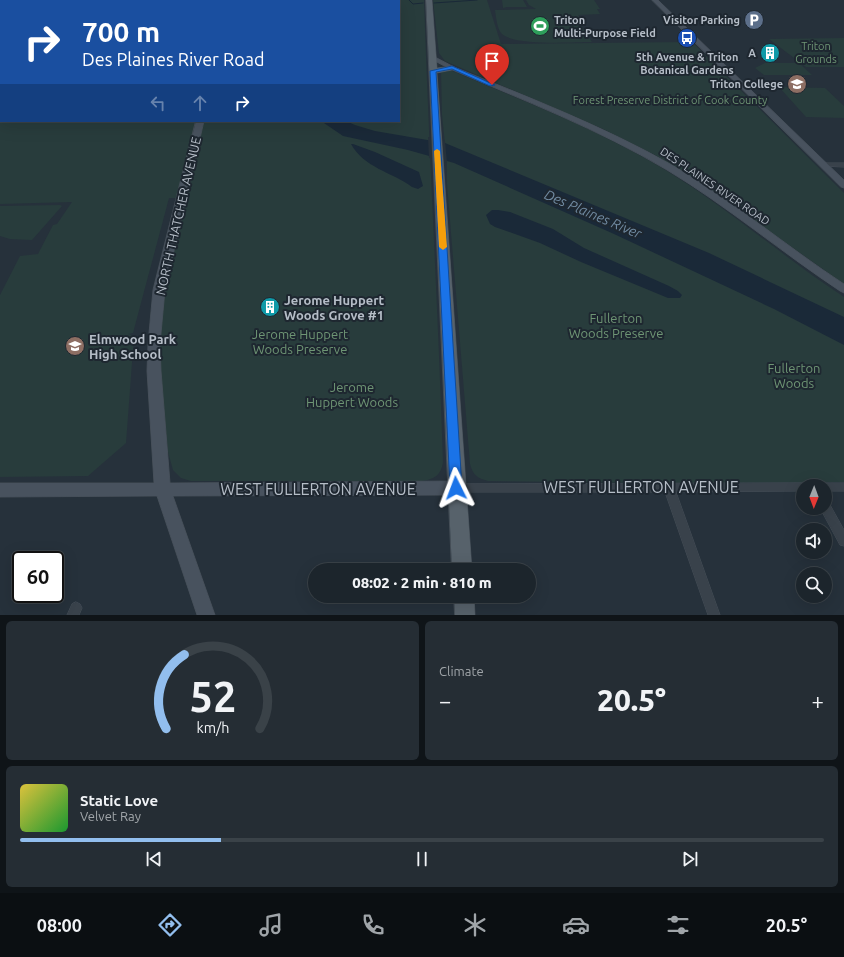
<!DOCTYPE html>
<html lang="en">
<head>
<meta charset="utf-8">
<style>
  :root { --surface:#1c252c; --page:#252d34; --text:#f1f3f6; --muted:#a0a5a9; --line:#3a4248; --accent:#92beee }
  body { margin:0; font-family:Ubuntu,sans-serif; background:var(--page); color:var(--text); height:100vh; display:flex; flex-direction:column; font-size:15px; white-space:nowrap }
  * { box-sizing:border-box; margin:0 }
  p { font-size:13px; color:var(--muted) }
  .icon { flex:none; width:22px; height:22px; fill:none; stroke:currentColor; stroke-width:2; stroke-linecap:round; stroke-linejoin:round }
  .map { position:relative; height:615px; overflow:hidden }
  .details { display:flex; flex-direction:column; gap:6px; padding:6px; background:#0f1418; flex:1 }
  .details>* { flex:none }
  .hud { position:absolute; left:0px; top:0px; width:400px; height:122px; box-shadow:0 4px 16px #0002,0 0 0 1px var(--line); background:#1a4fa0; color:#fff; overflow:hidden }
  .needle { width:26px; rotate:181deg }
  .buttons { position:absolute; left:796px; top:479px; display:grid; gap:8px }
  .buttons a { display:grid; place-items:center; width:36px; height:36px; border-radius:50%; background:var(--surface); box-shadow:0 4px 16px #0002,0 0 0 1px var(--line); font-size:20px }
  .speed { position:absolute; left:12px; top:551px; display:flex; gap:8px; font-size:20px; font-weight:700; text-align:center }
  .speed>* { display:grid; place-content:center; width:52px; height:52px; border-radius:50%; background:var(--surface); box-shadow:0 4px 16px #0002,0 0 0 1px var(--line); line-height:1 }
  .speed .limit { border:2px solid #111; border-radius:6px; background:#fff; color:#111 }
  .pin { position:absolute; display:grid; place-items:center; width:34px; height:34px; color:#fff; margin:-41px -17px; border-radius:50% 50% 50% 0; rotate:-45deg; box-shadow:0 0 4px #0007 }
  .pin .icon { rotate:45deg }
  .me { position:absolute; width:44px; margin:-22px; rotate:357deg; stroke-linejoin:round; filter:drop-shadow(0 0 3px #0008) }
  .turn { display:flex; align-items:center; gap:14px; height:84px; padding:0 16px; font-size:18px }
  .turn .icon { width:52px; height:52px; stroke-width:2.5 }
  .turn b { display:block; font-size:28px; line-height:34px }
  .lanes { display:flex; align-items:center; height:38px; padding:0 16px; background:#0003; justify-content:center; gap:20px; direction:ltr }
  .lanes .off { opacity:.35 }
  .big { font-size:30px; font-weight:800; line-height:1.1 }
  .details .card { flex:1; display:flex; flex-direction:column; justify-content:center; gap:6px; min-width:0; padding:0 14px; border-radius:6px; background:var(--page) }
  .details .dial { align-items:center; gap:0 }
  .dial svg { height:104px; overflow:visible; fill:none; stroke:var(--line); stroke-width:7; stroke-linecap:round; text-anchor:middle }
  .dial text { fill:var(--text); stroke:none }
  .song { display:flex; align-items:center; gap:12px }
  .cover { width:48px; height:48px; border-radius:6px; background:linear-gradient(135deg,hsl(50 70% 55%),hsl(130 70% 35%)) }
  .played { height:4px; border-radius:2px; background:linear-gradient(90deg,var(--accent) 25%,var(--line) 25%) }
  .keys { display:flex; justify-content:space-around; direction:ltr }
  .heat { display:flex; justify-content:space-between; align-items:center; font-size:22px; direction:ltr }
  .details .tiles { flex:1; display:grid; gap:6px; grid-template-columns:1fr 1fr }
  .card:last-child { grid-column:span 2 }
  .trip { position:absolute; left:308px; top:563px; width:228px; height:40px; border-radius:20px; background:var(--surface); box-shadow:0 4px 16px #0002,0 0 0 1px var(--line); font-weight:800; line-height:40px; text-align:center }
  .tab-bar { display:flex; height:64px; justify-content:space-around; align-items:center; background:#0b0f12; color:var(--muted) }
  .tab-bar .icon { width:28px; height:28px }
  .tab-bar .selected { color:var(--accent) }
  .tab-bar b { font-size:18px; color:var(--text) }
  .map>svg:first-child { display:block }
</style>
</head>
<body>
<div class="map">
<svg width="844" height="615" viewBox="0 0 844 615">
  <rect width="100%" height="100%" fill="#26313b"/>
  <!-- green -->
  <path fill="#283c3c" d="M0,0H424C429,154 438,308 443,462C441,475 435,479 422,481H191L181,478L173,470L168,452L160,376V335L163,297L203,121H399V1H1L0,44Z
    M433,0H487L501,44L685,42L693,43L844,193V284L707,187L655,155L603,129L445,61L439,53Z
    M502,0H523L527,7H507L503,8Z
    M526,0H594L600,9H597L600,14L578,15L580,17L576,18L592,42C573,42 516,46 502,34C497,29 496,17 495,10L536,9L529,5Z
    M844,38V67H806L769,39Z
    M0,46L1,121H196L177,198H169L133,333L128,334L134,336L126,443L88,476L0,477V295L20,256L38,254L53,225L57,224L72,202L0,204Z
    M765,63H799L812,75H764L755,68Z
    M450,70C523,101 599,129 667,171C729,209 783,257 844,297V482L657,483L488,481C477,478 473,475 470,464L447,184V163L442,115L441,71Z
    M779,87L825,88L844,106V118L806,117Z
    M60,205L62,206L32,240L10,239L0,236V206Z"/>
  <!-- water -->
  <path fill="#1a2938" d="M321,121H346L355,125L375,131L445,143L709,253L844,317V345L774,309L614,234L454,163L408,150L343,136Z
    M353,144L375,152L419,172L423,186L418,189L412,187C392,172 364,168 351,144Z
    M492,210H498L510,212L553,229L584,248L669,286L678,291L682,295L680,298H668L581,262L540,243L495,227L490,224L486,215Z"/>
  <!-- pier -->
  <path fill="#26313b" d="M428,137L445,141L447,163L429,158Z"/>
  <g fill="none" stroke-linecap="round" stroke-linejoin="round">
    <!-- stream -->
    <path stroke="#1a2938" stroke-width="1" d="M409,0L413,4L423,3
      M150,1L157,0
      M434,3L477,0"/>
    <defs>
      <path id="street" d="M824,163H844V167L822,166L821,165Z
        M803,483L807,484L808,486H803V491L676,492L720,615H708L665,492H456L452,491L451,488L452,485L456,484Z
        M825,483H844V491H825V486H820L821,484Z
        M825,501L829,503L844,530V546L840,545L820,508H825Z
        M76,602L80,604L82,608L79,615H67L72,604Z"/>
      <path id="secondary" d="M652,0H658L844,180V188L841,187Z
        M0,43H1V47H0Z
        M433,56L454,67C528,97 603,126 672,165C732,200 786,246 844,284V293L840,291C781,252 727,206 667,170C598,129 523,100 450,69L431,59L430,58Z
        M196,121H204L165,290L160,344L161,371L170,483L456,481L462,483L464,488L462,493L456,495L173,496L215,615H197L157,496L0,497V483H154L147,371L148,344L153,290Z"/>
      <path id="primary" d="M426,0H432L437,68L452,66L456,68L452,70L437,73L472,570H452Z
        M454,596H474L475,615H455Z"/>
    </defs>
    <!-- street casing -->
    <use href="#street" stroke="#454e57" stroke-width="1"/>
    <!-- secondary casing -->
    <use href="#secondary" stroke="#454e57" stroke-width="1"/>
    <!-- primary casing -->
    <use href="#primary" stroke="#454e57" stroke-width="1"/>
    <!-- street -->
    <use href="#street" fill="#39424b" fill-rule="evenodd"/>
    <!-- secondary -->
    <use href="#secondary" fill="#48525e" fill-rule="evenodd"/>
    <!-- primary -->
    <use href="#primary" fill="#57626b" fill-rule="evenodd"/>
  </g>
  <!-- route -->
  <path fill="#1a73e8" stroke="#114b97" d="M452,66L495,85L490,86L452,69L436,72L462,488L461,492L456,493L452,492L450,488L430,71Z"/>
  <!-- slow -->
  <path fill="#f59e0b" d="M437,149L440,151L447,247L443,250L439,247L434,151Z"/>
  <!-- icons -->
  <defs>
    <symbol id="parking-disc" viewBox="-11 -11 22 22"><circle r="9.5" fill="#5c6f8a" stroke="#1e2730"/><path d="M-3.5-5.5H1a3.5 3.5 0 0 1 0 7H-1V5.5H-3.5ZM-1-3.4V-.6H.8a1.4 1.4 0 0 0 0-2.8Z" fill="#fff"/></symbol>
    <symbol id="stadium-disc" viewBox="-11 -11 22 22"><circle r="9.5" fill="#2e9e5b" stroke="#1e2730"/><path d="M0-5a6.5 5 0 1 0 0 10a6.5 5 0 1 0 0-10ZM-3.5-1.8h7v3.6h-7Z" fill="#fff"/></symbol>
    <symbol id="bus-disc" viewBox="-11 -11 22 22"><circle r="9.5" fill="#1a4fb4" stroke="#1e2730"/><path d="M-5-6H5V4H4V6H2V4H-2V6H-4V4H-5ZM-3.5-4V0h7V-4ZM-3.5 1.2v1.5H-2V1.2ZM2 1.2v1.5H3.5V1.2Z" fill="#fff"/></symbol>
    <symbol id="building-disc" viewBox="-11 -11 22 22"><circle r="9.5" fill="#0f9aa8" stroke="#1e2730"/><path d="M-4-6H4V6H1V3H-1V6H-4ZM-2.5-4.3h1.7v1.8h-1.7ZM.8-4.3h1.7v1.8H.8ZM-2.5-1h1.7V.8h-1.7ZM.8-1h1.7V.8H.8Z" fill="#fff"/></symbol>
    <symbol id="university-disc" viewBox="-11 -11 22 22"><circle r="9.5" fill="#8d6e63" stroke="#1e2730"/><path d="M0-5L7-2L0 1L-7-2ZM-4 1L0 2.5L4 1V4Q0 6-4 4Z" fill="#fff"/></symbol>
    <symbol id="school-disc" viewBox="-11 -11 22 22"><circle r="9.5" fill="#8d6e63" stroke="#1e2730"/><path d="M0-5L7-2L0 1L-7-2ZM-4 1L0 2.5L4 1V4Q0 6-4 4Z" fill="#fff"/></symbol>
  </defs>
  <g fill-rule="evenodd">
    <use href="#parking-disc" x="743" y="9" width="22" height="22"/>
    <use href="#stadium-disc" x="529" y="15" width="22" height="22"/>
    <use href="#bus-disc" x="676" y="27" width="22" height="22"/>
    <use href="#building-disc" x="759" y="42" width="22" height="22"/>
    <use href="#university-disc" x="786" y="73" width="22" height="22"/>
    <use href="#building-disc" x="259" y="296" width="22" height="22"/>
    <use href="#school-disc" x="64" y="335" width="22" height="22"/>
  </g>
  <g text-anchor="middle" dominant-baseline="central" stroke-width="4" stroke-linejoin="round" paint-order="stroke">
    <!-- far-poi labels -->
    <g font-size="11" font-weight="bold" fill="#b5bdc7" stroke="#1e2730" text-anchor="end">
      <text x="554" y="20" text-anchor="start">Triton<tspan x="554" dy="13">Multi-Purpose Field</tspan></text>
      <text x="740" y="20">Visitor Parking</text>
      <text x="756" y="53">A</text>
      <text x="687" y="57" text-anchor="middle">5th Avenue &amp; Triton<tspan x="687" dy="13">Botanical Gardens</tspan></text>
      <text x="783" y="84">Triton College</text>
    </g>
    <!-- far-park labels -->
    <g font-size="11" fill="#6e9574" stroke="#1e2730">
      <text x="816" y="46">Triton<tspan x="816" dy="13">Grounds</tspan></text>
      <text x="670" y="100">Forest Preserve District of Cook County</text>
    </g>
    <!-- far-street labels -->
    <g font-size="11" fill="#b5bdc7" stroke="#1e2730">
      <text transform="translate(715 186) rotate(34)">DES PLAINES RIVER ROAD</text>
    </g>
    <!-- street labels -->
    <g font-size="13" fill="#b5bdc7" stroke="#1e2730">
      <text transform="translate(178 216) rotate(-77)">NORTH THATCHER AVENUE</text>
    </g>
    <!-- poi labels -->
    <g font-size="13" font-weight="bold" fill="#b5bdc7" stroke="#1e2730" text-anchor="start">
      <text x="284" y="300">Jerome Huppert<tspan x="284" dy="15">Woods Grove #1</tspan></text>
      <text x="89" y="339">Elmwood Park<tspan x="89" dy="15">High School</tspan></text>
    </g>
    <!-- park labels -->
    <g font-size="13" fill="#6e9574" stroke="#1e2730">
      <text x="616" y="318">Fullerton<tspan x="616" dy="15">Woods Preserve</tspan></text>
      <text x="300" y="334">Jerome Huppert<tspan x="300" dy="15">Woods Preserve</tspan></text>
      <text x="794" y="368">Fullerton<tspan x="794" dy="15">Woods</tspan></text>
      <text x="352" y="387">Jerome<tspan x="352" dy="15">Huppert Woods</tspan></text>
    </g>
    <!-- water labels -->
    <g font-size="14" font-style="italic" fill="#718ba2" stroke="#1e2730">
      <text transform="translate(593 214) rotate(23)">Des Plaines River</text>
    </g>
    <!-- near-street labels -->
    <g font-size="16" fill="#b5bdc7" stroke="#1e2730">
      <text x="641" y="487">WEST FULLERTON AVENUE</text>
      <text x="318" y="489">WEST FULLERTON AVENUE</text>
    </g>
  </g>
</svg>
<div class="buttons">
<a><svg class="needle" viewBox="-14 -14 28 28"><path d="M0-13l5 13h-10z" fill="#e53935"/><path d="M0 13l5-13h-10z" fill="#a0a5a9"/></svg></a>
<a><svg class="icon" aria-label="sound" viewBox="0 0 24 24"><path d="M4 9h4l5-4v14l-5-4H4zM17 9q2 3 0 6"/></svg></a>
<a><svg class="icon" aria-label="search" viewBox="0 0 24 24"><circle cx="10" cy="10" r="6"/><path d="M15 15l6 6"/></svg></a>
</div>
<div class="speed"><div class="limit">60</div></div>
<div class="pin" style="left:492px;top:85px;background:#d93025"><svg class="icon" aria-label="arrive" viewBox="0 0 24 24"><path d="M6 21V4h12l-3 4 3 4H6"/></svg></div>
<svg class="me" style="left:456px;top:488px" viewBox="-20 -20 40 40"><path d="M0-17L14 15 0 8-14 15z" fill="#1a73e8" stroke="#fff" stroke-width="4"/></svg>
<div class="trip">08:02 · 2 min · 810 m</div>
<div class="hud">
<div class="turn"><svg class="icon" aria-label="right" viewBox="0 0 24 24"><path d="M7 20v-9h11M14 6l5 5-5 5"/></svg><div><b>700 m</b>Des Plaines River Road</div></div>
<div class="lanes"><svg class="icon off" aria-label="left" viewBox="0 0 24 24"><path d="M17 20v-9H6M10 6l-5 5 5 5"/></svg><svg class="icon off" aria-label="ahead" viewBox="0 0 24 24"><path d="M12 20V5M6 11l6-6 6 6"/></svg><svg class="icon" aria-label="right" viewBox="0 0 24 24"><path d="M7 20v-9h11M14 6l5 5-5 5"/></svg></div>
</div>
</div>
<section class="details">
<div class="tiles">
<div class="card dial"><svg viewBox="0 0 100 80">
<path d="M14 69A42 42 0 1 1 86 69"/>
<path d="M14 69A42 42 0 0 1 28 12" stroke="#92beee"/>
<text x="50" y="56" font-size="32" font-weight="700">52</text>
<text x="50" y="72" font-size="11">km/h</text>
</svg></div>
<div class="card"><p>Climate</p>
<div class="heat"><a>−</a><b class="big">20.5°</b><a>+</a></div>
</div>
<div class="card">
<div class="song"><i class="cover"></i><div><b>Static Love</b><p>Velvet Ray</p></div></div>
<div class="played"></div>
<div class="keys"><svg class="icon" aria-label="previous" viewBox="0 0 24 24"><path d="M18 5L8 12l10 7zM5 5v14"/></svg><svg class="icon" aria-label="pause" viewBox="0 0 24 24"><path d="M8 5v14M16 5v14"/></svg><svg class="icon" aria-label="next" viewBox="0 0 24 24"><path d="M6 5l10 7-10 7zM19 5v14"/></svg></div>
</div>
</div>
</section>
<nav class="tab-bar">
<b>08:00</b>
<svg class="icon selected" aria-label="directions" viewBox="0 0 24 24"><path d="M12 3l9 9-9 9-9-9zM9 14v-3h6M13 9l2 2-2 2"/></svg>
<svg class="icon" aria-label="music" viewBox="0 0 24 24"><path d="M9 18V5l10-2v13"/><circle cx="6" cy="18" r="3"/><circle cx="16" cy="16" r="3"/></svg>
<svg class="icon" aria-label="phone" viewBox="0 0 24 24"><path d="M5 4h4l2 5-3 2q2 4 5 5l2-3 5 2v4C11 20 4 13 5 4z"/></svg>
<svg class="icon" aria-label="climate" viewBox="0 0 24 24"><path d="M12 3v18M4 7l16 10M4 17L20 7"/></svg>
<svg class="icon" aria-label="car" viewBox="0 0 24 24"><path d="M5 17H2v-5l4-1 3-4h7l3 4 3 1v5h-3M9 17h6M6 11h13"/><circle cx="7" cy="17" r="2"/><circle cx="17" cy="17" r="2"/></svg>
<svg class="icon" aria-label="filters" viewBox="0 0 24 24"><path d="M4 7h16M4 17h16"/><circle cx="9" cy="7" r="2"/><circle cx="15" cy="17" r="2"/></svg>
<b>20.5°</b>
</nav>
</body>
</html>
